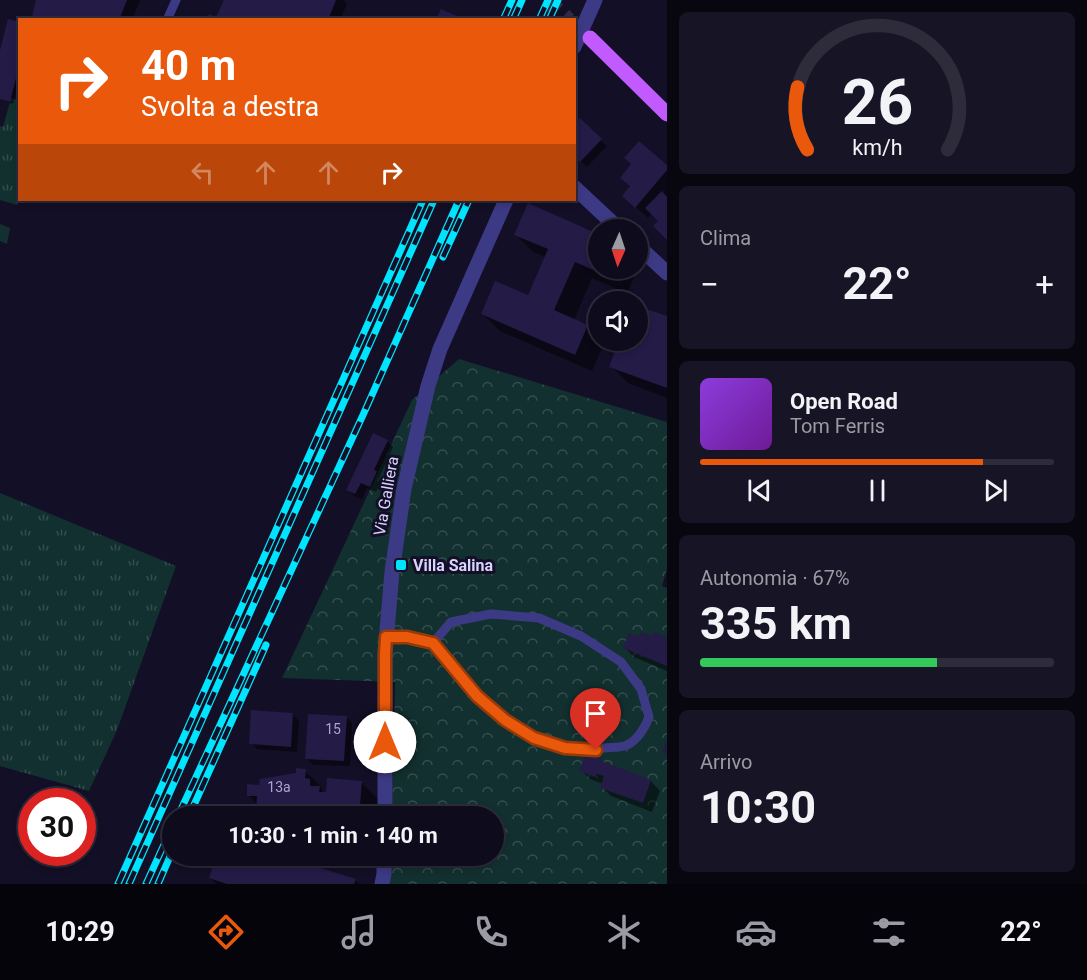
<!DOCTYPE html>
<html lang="it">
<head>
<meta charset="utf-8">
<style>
  :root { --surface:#0e0b1c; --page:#171425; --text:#f1f3f6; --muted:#9b9ba3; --line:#2e2b3b; --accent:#ea580c }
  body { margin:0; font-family:Roboto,sans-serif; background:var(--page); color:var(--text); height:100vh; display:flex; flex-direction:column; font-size:22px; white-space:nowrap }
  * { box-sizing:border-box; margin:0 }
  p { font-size:20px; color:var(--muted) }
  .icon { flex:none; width:33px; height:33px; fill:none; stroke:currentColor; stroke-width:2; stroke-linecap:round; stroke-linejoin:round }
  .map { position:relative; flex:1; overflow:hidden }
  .drawer { display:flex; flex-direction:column; gap:12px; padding:12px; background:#08060f; width:420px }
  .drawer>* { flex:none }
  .hud { position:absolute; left:18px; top:18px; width:558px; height:183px; border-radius:0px; box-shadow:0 3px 9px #0003,0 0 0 2px var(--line); background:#ea580c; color:#fff; overflow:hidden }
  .needle { width:39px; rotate:183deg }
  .fabs { position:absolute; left:588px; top:219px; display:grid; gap:12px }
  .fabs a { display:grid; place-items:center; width:60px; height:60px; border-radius:50%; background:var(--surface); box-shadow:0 3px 9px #0003,0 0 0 2px var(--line); font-size:30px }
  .speed { position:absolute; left:18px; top:788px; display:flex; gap:12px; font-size:30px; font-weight:700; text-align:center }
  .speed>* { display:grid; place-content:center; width:78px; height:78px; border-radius:50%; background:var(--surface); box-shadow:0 3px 9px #0003,0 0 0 2px var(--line); line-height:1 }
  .speed .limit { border:9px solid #d22; background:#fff; color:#111 }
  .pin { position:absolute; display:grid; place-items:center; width:51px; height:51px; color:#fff; margin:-62px -26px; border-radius:50% 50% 50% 0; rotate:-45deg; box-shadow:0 0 6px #0007 }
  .pin .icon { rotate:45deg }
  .me { position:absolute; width:66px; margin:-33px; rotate:0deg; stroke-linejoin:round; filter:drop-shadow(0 0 4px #0008) }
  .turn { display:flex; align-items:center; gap:21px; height:126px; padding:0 24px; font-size:27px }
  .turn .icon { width:78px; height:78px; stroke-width:2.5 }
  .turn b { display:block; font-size:42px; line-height:51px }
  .lanes { display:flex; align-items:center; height:57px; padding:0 24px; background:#0003; justify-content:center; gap:30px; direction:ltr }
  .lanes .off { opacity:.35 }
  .big { font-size:45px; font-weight:700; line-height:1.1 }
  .drawer .tile { flex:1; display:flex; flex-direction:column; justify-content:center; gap:9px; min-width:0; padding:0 21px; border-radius:9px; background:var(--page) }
  .drawer .dial { align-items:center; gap:0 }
  .dial svg { height:156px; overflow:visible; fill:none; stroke:var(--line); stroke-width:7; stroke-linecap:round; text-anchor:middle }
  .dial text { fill:var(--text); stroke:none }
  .song { display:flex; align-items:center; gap:18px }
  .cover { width:72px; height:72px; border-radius:9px; background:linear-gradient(135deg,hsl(270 70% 55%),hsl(280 70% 35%)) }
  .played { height:6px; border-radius:3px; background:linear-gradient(90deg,var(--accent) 80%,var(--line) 80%) }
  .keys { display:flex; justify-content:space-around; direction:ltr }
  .heat { display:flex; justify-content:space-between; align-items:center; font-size:33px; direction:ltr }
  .charge { height:9px; border-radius:4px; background:linear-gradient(90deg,#34c759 67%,var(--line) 0) }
  .trip { position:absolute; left:162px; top:806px; width:342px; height:60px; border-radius:30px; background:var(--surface); box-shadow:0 3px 9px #0003,0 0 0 2px var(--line); font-weight:700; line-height:60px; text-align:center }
  .tab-bar { display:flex; height:96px; justify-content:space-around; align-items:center; background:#06040b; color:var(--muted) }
  .tab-bar .icon { width:42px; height:42px }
  .tab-bar .on { color:var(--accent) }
  .tab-bar b { font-size:27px; color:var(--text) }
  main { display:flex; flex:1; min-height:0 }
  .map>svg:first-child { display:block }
</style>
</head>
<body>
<main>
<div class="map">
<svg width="667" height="884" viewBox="0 0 667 884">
  <defs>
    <pattern id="grass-tufts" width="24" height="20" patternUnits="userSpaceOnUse" patternTransform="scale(1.5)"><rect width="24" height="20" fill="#12302f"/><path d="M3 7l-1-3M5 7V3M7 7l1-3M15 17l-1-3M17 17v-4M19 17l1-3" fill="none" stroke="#344d4e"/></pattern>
    <pattern id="park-crowns" width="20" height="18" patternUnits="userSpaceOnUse" patternTransform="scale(1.5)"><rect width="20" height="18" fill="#12302f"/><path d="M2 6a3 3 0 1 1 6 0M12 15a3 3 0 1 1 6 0" fill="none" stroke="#344d4e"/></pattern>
  </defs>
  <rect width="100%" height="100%" fill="#130f26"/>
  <!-- grass -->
  <path fill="url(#grass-tufts)" d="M11,98L19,101L20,198L17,205L0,200V126L3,127Z
    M0,224L10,228L7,244L0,241Z
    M0,493L176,566L117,730L89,791L0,766Z"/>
  <!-- park -->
  <path fill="url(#park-crowns)" d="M459,359L667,422V569L662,586L667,588V884H390L391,855H494V816H392L395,682L282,678L412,400Z"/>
  <!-- shadow -->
  <path fill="#0007" d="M37,0H140L132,20H32Z
    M225,0H343L347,4L340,20H209L217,19Z
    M20,23V76L13,104L0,99V56Z
    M580,120L607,146L587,167L574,155Z
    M667,167V196L660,221L652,213L648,218L624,196Z
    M529,205L598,235V268H638V261L640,263L627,293L592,278L574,320L587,326L598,337V340H602L604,343L592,371L500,331L483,314L529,297L546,257L533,252L516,235Z
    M638,307L667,318V398L628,383L611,366L638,340Z
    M374,435L387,441L393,447L380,476L382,479L376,492L367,488L362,499L354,496L348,490Z
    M653,638H667V671L634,657L625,648L639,639Z
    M293,715L299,721L297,752L257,749L251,743Z
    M346,717L352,723L350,766L313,765L307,759Z
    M601,760L605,764L651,781L660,791L652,812L611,796L602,787L603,784L590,779L581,770Z
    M305,771L322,788V791L325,794L361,782L378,799L377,816H263L258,810V805L248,795L260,786Z
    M217,855H274L355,880L359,884H217L210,878Z
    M338,855H376L375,863L344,861Z"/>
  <!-- building -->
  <path fill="#241b47" d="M36,0H127L119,20H31Z
    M224,0H336L328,20H207L209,14L216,17Z
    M441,9L466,20H436Z
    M8,19L20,22V62L10,102L0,99V50Z
    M580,118L602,139L580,162L574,157V124Z
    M639,141L667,165V170L635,208L622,196L630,186L620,178L631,164L624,158Z
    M662,191L667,197V240L653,226L658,221L645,208Z
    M528,203L598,234V268H614L610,277L575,262L554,310L588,325L575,355L481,314L495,281L528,295L548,249L514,235Z
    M638,306L667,316V388L609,367L619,340H638Z
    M373,433L388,440L374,470L377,471L370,487L361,483L355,494L346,490Z
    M641,632L652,636L654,632L667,637V666L623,648L629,633L639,637Z
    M251,710L293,713L291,747L249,744Z
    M308,714L347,716L344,761L305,759Z
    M667,739V754L662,753Z
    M586,753L602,759L601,761L651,780L643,803L600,788L604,776L597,774L595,777L579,771Z
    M296,768L306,769L305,778L310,779V786H320L319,792H326L327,778L362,781L359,816H280L263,814V812L256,811L257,796H247V784L259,785L260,779L296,773Z
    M216,855H279L356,879L354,884H227L209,878Z"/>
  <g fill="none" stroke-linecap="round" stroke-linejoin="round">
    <!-- primary-tunnel -->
    <path stroke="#312d47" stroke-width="15" stroke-dasharray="15 8" stroke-linecap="butt" d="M547,0L569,20"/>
    <!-- lane -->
    <path stroke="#3d3a85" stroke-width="9" d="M167,20L176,0
      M386,637H407L433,643L451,622L491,614L539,618L581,636L621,662L641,689L649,717C646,726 637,741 627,745C621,748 611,747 604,748C556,755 511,730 477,696C461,680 448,661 433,643"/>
    <!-- street -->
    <path stroke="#3d3a85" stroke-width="15" d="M574,47L595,0
      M574,187L620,230
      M638,246L667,273
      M385,816V654L392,572L404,489L428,386L440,349L506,200
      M382,884L384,874V855"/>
    <!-- primary -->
    <path stroke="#c25bff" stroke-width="15" d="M590,38L667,114"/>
    <defs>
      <path id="rail" d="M503,20L512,0
        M513,20L522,0
        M539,20L548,0
        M549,20L558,0
        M443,257L469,200
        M178,816L363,415L459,200
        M189,816L266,645
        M118,884L423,200
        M129,884L434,200
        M146,884L172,827
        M158,884L172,852"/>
    </defs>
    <!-- rail casing -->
    <use href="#rail" stroke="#00e5ff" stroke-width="7"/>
    <!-- rail -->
    <use href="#rail" stroke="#130f26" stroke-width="4.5" stroke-dasharray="14" stroke-linecap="butt"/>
  </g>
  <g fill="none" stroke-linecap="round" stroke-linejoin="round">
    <defs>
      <path id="route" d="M385,742V654L386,637H407L433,643L477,696L505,720L534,738L565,748L596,750"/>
    </defs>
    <!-- route casing -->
    <use href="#route" stroke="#983908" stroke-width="15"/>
    <!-- route -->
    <use href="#route" stroke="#ea580c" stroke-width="10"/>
  </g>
  <!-- markers -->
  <rect fill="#00e5ff" stroke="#130f26" stroke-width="2" x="395" y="559" width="12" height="12" rx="3"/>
  <g text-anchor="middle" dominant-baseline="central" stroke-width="6" stroke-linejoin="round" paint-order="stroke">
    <!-- number labels -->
    <g font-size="14" fill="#aca6d1">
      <text x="333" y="729">15</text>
      <text x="279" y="787">13a</text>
    </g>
    <!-- street labels -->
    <g font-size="16" fill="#d9d4ff" stroke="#130f26">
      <text transform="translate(386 496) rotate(-80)">Via Galliera</text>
    </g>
    <!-- poi labels -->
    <g font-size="16" font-weight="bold" fill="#d9d4ff" stroke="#130f26" text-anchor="start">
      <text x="413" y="565">Villa Salina</text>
    </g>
  </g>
</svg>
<div class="fabs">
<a><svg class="needle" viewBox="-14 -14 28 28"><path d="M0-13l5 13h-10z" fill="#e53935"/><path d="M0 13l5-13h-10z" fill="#9b9ba3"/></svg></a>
<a><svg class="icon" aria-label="sound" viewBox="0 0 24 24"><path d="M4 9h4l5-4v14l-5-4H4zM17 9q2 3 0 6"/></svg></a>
</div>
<div class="speed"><div class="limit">30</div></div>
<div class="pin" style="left:596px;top:750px;background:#d93025"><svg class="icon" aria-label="arrive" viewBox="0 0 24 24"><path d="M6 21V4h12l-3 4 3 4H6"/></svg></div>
<svg class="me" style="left:385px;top:742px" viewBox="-20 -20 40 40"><circle r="19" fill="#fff"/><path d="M0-13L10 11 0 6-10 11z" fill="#ea580c"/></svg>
<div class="trip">10:30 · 1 min · 140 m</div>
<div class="hud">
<div class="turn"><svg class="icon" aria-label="right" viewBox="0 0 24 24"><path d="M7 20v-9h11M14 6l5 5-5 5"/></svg><div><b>40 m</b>Svolta a destra</div></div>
<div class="lanes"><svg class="icon off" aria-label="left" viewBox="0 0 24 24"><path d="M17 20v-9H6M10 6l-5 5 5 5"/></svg><svg class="icon off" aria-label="ahead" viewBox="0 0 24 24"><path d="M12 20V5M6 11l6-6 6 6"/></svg><svg class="icon off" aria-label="ahead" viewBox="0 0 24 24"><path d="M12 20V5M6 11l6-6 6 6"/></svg><svg class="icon" aria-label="right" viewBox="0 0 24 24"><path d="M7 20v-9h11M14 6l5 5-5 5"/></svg></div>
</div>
</div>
<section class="drawer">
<div class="tile dial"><svg viewBox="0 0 100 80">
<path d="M14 69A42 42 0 1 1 86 69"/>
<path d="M14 69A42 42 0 0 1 9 37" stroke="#ea580c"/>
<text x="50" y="56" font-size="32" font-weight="700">26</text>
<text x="50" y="72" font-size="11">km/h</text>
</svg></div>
<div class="tile"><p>Clima</p>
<div class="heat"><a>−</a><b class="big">22°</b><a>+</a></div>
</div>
<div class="tile">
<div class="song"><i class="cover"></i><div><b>Open Road</b><p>Tom Ferris</p></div></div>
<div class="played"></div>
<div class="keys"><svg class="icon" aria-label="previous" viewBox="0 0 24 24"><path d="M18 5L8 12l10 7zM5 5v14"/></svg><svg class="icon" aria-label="pause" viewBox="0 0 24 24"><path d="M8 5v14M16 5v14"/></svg><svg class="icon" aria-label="next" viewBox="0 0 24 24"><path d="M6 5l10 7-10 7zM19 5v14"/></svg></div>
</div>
<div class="tile"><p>Autonomia · 67%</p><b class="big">335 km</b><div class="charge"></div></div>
<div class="tile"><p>Arrivo</p><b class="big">10:30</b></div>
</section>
</main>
<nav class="tab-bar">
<b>10:29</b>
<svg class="icon on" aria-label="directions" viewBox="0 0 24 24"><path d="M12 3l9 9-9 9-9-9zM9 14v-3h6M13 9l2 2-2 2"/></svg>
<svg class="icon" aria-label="music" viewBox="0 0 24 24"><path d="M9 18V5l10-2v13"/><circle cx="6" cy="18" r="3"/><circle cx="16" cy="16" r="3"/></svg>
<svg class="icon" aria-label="phone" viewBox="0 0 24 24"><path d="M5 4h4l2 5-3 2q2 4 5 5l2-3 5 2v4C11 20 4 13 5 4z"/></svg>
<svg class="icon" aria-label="climate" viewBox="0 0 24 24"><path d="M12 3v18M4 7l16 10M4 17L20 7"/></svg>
<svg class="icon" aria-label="car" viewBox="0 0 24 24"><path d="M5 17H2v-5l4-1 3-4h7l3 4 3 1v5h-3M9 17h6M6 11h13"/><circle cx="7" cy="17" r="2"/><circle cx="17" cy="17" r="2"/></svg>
<svg class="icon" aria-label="filters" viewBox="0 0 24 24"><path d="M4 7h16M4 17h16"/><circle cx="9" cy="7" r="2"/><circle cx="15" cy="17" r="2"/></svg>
<b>22°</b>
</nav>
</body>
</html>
